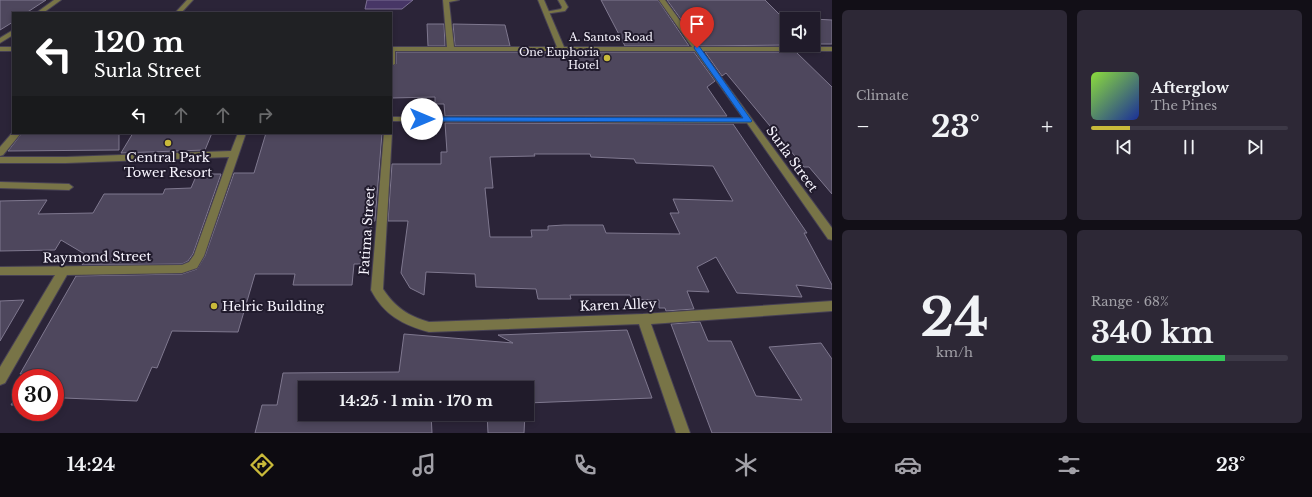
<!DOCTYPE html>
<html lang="en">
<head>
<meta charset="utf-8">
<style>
  :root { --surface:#201b2a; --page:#2d2836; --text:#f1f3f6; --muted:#a2a1a8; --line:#3d3947; --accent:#c9ba3a }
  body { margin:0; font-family:"Libre Baskerville",serif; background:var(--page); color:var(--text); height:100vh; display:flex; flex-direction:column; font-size:15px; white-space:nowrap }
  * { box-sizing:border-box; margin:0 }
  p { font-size:13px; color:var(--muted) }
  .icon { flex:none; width:22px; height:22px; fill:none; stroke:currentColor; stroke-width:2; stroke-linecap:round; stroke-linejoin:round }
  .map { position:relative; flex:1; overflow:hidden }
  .sheet { display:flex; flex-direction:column; gap:10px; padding:10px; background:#120f17; width:480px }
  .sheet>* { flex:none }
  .banner { position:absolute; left:12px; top:12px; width:380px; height:122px; border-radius:0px; box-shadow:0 2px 6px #0003,0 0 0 1px var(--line); background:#202124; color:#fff; overflow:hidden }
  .buttons { position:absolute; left:780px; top:12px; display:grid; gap:8px }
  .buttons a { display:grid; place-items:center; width:40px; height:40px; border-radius:0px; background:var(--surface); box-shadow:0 2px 6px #0003,0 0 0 1px var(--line); font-size:20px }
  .speed { position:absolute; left:12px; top:369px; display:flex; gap:8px; font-size:20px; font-weight:700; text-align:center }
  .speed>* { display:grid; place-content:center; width:52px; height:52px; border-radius:50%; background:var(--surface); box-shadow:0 2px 6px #0003,0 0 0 1px var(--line); line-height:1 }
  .speed .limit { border:6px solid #d22; background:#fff; color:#111 }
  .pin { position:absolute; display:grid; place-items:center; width:34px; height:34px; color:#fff; margin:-41px -17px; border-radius:50% 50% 50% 0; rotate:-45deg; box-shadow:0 0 4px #0007 }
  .pin .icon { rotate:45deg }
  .me { position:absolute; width:44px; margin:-22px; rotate:90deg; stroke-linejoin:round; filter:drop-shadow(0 0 3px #0008) }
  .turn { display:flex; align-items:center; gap:14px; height:84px; padding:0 16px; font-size:18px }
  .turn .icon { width:52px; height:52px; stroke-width:2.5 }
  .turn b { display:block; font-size:28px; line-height:34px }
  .lanes { display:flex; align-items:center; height:38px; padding:0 16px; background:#0003; justify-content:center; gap:20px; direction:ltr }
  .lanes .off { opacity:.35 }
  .big { font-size:30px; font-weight:700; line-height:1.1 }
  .sheet .card { flex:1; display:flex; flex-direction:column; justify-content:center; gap:6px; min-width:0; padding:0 14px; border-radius:6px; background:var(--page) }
  .sheet .dial { align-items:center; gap:0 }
  .dial b { font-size:52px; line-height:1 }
  .song { display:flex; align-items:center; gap:12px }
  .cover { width:48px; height:48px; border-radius:6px; background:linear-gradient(135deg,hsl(90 70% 55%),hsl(230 70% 35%)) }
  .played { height:4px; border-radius:2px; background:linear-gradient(90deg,var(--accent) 20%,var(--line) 20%) }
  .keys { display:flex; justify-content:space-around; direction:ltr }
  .heat { display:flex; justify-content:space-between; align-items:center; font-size:22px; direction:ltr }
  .charge { height:6px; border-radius:3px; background:linear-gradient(90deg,#34c759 68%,var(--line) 0) }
  .sheet .tiles { flex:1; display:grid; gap:10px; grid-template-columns:repeat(2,1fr) }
  .trip { position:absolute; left:298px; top:381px; width:236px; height:40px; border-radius:0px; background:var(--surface); box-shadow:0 2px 6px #0003,0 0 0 1px var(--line); font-weight:700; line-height:40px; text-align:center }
  .dock { display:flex; height:64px; justify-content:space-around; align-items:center; background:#0d0b11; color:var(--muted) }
  .dock .icon { width:28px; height:28px }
  .dock .selected { color:var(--accent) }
  .dock b { font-size:18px; color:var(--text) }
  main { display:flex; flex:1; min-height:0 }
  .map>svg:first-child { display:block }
</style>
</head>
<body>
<main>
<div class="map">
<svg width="832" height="433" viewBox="0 0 832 433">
  <rect width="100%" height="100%" fill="#2b2438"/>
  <!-- water -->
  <path fill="#473666" stroke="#7c6f93" d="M367,0H413L402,9H365Z"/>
  <!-- building -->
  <path fill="#4e475d" stroke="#7f788f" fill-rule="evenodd" d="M0,0H46L26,13H13V22L0,30Z
    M601,0H658L689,46H625Z
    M667,0H765L784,19H813L832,20V44H813V19H787V45H790L700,46Z
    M427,24H444L445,46H428Z
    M453,24L505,25L510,46H455Z
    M396,52H694L715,81L707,87L727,116H445L444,104H435V97L391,98V67L396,64Z
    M705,52H796L832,87V194L809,167H804L726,73L722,76Z
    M445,123L733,124L807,233H804L832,285V289L796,285L802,297L737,293L716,257L697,267L709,292L687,291L694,309L666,311L665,308H659V300L632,299L630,295H570L571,299H538L536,289L476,287L475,274L426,272L424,295L410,288L401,273L408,221H388L392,164H441V152H447ZM534,154H590L591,157L634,159L636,163L713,166L733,201L673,199L679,213H670L680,234L606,233L603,225H564L548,226V230H531L532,237H490L485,188H493L490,157L535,156Z
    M22,133H119V150L8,151Z
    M133,133H212L205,150L121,153Z
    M266,133H382L375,221H372L371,240H365L363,264H354L352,285H293L295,274H255L238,332L172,331L157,368L152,367L137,401L64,398L60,406H55V378H27L29,374H20L76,276L182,274L197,269L205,256L234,173H254Z
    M197,174H221L193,254L188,261L182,264L82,265L88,256L61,240L55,250L0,251V201L47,200L38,214L93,213L104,194H163L165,189L191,188Z
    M24,300L0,341V301Z
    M700,322L708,341H731L756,396L802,400L769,347L821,343L832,359V433H712L671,324Z
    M627,330L652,398L527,403V388H305V414H431L432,433H255L262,405H277L283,373L399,372L404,334L513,343L498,335Z
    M21,388V405H11Z
    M487,414H525L524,433H488Z"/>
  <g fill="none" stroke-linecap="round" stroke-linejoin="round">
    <defs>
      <path id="lane" d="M558,0H564L568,7L565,11L545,14V12L561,9L562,7Z
        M0,182L69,184L73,187L69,190L0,188Z"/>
      <path id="street" d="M54,0H61L43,13H36Z
        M187,0H193L181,13H175Z
        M443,0H459L449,2L454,47H557L538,0H544L564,47H692L659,0H665L699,47H832V51H702L832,228V240L828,239L747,123L391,121V117L743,118L695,51H395V64L391,66V47H447Z
        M13,30V35L0,43V38Z
        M0,47H13V51H0Z
        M391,131L392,133L383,289C395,307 408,316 429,322L643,314L832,301V311L651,324L690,433H676L639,324L429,332C403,325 384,315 371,290L384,133H391Z
        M13,132L21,133L3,155L0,156V147Z
        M238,133H246L204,256L197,268L182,273L67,275L5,383L0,385V367L55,275H0V267L182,265L189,262L194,255L229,157L66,163H0V157H66L231,151Z"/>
    </defs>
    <!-- lane casing -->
    <use href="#lane" stroke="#474154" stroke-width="2"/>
    <!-- street casing -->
    <use href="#street" stroke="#474154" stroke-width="2"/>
    <!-- lane -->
    <use href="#lane" fill="#787447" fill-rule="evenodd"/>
    <!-- street -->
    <use href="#street" fill="#787447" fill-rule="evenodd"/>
  </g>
  <!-- route -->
  <path fill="#1a73e8" stroke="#114b97" d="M695,46H699L752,121L751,122L422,121L418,119L422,117L743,118L694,48Z"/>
  <!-- markers -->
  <g fill="#c9ba3a" stroke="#211b2d" stroke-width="1.5">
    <circle cx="607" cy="58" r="4"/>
    <circle cx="168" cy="143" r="4"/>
    <circle cx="214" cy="306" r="4"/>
  </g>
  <g text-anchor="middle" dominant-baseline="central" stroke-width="4" stroke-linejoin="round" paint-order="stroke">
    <!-- far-street labels -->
    <g font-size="11" fill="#f6f3fd" stroke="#211b2d">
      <text x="611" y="37">A. Santos Road</text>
    </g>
    <!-- far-poi labels -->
    <g font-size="11" fill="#f6f3fd" stroke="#211b2d" text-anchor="end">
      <text x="599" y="52">One Euphoria<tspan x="599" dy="13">Hotel</tspan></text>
    </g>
    <!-- poi labels -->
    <g font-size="13" fill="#f6f3fd" stroke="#211b2d">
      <text x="168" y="157">Central Park<tspan x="168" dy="15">Tower Resort</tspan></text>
      <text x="222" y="306" text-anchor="start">Helric Building</text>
    </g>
    <!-- street labels -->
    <g font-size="13" fill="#f6f3fd" stroke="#211b2d">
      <text transform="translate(792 159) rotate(54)">Surla Street</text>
      <text transform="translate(367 231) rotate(-86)">Fatima Street</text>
      <text transform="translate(97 257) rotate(-1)">Raymond Street</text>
      <text transform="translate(618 305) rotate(-2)">Karen Alley</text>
    </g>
  </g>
</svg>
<div class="buttons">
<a><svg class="icon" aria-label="sound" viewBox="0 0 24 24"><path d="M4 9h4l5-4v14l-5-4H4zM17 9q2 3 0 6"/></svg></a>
</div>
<div class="speed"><div class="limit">30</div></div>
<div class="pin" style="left:697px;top:48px;background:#d93025"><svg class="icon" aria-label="arrive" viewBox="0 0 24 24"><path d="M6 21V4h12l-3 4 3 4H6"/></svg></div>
<svg class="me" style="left:422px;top:119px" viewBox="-20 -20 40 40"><circle r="19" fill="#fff"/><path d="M0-13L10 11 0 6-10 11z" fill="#1a73e8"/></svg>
<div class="trip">14:25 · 1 min · 170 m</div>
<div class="banner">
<div class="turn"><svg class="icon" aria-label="left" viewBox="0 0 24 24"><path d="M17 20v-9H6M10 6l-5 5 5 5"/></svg><div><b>120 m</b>Surla Street</div></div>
<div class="lanes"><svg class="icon" aria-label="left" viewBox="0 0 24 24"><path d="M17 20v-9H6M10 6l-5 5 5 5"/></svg><svg class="icon off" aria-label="ahead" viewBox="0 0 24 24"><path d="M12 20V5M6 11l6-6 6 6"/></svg><svg class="icon off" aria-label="ahead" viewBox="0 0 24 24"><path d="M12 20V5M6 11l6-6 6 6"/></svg><svg class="icon off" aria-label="right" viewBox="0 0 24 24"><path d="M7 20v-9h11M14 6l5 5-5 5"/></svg></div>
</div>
</div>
<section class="sheet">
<div class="tiles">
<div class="card"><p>Climate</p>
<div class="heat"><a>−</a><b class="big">23°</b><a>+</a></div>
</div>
<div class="card">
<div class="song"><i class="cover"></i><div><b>Afterglow</b><p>The Pines</p></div></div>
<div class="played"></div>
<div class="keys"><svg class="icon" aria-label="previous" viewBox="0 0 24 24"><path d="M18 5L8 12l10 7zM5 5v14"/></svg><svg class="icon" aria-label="pause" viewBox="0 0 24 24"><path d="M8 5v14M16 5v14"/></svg><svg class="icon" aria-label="next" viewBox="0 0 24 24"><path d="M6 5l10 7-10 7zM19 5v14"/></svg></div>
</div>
<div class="card dial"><b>24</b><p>km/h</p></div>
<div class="card"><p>Range · 68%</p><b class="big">340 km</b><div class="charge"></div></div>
</div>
</section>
</main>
<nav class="dock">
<b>14:24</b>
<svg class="icon selected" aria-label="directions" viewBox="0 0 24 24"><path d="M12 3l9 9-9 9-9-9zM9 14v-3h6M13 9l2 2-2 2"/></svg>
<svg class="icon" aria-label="music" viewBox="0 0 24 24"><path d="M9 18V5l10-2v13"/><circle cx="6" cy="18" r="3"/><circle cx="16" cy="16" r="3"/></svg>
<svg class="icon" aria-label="phone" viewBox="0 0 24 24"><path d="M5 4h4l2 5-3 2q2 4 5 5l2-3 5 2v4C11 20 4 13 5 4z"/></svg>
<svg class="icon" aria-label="climate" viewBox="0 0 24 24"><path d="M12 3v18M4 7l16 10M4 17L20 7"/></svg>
<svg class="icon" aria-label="car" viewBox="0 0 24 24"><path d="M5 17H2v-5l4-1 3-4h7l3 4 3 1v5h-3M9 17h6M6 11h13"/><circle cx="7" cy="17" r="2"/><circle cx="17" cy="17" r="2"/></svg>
<svg class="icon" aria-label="filters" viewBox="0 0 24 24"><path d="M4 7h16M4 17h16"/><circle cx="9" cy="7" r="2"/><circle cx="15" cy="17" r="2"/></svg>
<b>23°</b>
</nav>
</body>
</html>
